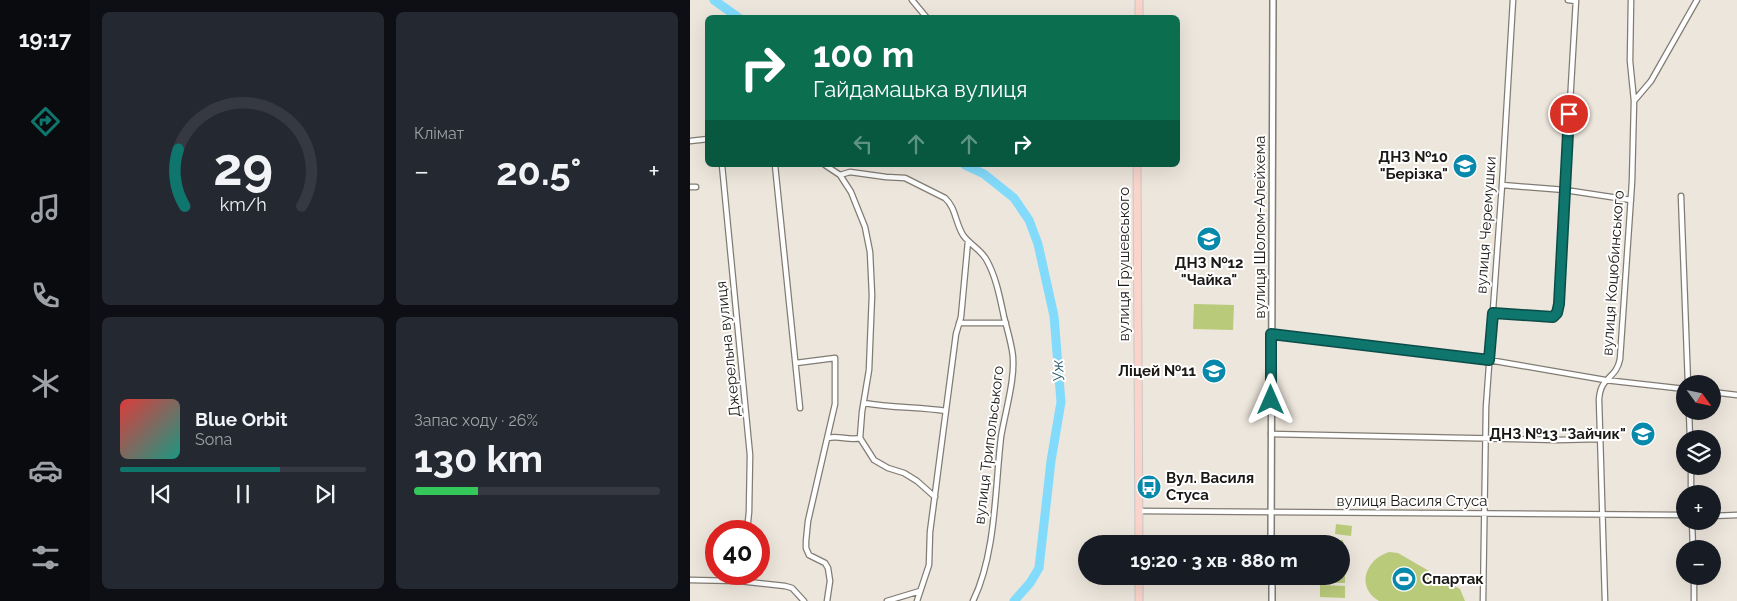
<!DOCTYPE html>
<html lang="uk">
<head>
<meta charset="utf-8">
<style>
  :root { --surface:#171b24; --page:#242831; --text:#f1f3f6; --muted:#9ea1a6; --line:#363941; --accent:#0f766e }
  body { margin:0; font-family:Raleway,sans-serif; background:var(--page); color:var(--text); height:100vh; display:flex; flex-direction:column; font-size:19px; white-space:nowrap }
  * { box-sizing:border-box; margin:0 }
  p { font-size:16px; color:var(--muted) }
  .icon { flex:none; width:28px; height:28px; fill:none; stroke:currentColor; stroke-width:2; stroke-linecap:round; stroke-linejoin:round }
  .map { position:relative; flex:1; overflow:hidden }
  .drawer { display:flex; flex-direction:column; gap:12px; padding:12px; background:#0d0f14; width:600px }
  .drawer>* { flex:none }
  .banner { position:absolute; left:15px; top:15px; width:475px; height:152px; border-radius:8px; box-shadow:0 5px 20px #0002; background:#0b6e4f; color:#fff; overflow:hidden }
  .needle { width:32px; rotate:123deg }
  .buttons { position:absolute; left:986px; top:375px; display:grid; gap:10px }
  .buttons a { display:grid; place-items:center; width:45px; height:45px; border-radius:50%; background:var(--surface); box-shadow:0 5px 20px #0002; font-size:25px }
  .speed { position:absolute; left:15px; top:520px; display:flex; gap:10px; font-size:25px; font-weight:700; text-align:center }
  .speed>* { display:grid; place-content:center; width:65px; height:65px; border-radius:50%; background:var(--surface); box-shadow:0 5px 20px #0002; line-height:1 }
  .speed .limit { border:8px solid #d22; background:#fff; color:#111 }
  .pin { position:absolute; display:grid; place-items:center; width:42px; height:42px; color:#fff; margin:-21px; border:2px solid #fff; border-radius:50%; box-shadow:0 1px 5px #0007 }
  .me { position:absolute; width:55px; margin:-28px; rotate:0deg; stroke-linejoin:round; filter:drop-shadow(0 0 4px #0008) }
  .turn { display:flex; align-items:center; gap:18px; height:105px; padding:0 25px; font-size:22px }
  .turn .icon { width:65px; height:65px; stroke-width:2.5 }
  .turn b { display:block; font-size:35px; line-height:42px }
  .lanes { display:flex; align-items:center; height:48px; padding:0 25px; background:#0003; justify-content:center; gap:25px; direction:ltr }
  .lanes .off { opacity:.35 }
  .big { font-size:38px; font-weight:700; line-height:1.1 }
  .drawer .card { flex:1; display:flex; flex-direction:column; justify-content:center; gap:8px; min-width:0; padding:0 18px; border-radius:8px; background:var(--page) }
  .drawer .dial { align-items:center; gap:0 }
  .dial svg { height:130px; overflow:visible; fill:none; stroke:var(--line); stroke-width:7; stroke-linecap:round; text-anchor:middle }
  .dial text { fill:var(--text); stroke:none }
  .song { display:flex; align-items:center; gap:15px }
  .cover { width:60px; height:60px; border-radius:8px; background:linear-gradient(135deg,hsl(0 70% 55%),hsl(170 70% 35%)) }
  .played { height:5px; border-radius:2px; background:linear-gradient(90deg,var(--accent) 65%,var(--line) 65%) }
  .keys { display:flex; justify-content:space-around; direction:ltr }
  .heat { display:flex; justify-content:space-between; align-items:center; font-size:28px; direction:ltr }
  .charge { height:8px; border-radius:4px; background:linear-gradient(90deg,#34c759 26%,var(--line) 0) }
  .drawer .tiles { flex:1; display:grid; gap:12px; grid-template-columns:repeat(2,1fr) }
  .trip { position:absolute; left:388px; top:535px; width:272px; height:50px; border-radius:25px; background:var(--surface); box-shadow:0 5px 20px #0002; font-weight:700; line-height:50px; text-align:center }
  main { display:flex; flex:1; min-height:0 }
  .tabs { display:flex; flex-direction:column; width:90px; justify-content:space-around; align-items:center; background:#090b0e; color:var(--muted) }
  .tabs .icon { width:35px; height:35px }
  .tabs .active { color:var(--accent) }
  .tabs b { font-size:22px; color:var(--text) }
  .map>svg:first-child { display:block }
</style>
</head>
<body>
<main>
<nav class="tabs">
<b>19:17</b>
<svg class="icon active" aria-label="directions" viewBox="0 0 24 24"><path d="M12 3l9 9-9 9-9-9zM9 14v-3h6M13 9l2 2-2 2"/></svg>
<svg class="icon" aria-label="music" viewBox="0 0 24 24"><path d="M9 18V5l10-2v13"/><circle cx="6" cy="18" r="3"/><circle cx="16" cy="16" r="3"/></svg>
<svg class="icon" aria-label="phone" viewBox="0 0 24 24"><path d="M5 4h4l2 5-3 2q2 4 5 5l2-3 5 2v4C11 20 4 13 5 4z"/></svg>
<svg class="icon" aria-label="climate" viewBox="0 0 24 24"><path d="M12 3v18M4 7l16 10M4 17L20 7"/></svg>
<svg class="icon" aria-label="car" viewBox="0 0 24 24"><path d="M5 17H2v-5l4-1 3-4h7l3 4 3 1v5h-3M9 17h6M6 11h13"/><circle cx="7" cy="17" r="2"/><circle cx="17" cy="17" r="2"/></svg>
<svg class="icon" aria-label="filters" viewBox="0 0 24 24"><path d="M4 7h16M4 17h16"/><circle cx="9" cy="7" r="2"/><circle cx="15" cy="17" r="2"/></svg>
</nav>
<section class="drawer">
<div class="tiles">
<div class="card dial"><svg viewBox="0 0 100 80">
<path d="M14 69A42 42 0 1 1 86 69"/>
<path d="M14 69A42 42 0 0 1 10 34" stroke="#0f766e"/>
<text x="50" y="56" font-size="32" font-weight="700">29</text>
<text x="50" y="72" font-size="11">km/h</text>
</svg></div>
<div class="card"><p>Клімат</p>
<div class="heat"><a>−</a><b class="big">20.5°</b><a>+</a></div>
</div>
<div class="card">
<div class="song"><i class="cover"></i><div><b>Blue Orbit</b><p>Sona</p></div></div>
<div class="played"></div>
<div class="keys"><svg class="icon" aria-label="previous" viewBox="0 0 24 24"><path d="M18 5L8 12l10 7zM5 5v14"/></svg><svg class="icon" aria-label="pause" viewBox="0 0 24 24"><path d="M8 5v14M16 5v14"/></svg><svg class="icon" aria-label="next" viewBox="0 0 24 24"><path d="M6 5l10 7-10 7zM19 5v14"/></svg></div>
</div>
<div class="card"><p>Запас ходу · 26%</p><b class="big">130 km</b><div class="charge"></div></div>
</div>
</section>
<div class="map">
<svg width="1047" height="601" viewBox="0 0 1047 601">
  <rect width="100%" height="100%" fill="#ede6dc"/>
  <!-- green -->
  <path fill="#b9ca7b" d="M504,304L544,305L543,330L503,329Z
    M646,524L662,526L661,536L645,534Z
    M630,540H653V553H651V544H630Z
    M699,552L708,553L770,589L775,601H689C665,587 676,559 699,552Z
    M651,571H655V583H630V576H651Z
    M630,585L655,586V598L630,597Z"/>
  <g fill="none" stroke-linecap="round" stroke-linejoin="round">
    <!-- river -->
    <path stroke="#83dbfc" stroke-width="9" d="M24,0L49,18
      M275,165L294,174L324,198L339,220L348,244L364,316L371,402L361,461L349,568L340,583L324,601"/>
    <defs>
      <path id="minor" d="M222,0L237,18
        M878,0L886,1
        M944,101L961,81L1007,0
        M0,141L18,139
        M32,165L60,455L59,512L57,531
        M85,165L110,408
        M135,165L150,175L161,192L175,227L180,252L182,295L179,370L172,412L170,438L184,460L198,468L214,473L227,481L245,497
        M150,175L160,172L196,177L215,178L255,198C266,208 265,222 273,235C279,244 290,249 296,259C306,276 310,298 314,317C317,328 320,339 322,350C327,374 315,412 311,437C305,488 306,554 283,601
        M812,185L875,190L941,200
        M0,187H6
        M991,196L998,384
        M803,313L859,318L863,317L868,309L886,0
        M269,323H316
        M581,334L799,360L915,380L995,389
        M106,363L145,358V404L118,521L116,541V548L119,555L135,563L138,568L140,581L137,601
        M1022,392L1047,395
        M174,403C201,408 229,407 256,411
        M999,411L1000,439
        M581,434L867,440L910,439
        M138,438C149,435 159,441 170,438
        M1001,466V494
        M449,511L995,515
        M1022,516L1047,515
        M1002,521L1003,549
        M1004,576V601
        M0,580L49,581L95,586L102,588L114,601
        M197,601L230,591
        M227,601L239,565L240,532L266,334L271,317L278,241
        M793,601L796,407L812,185L823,0
        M915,601L909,399C911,375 926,380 930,359L942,182L944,101L940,61L941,0"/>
      <path id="tertiary" d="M581,544L583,0
        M582,576V601"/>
      <path id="trunk" d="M449,18V0
        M447,165L449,544
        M449,576V601"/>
    </defs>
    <!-- minor casing -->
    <use href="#minor" stroke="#817c73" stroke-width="7"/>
    <!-- tertiary casing -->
    <use href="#tertiary" stroke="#817c73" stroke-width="8"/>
    <!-- trunk casing -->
    <use href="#trunk" stroke="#c8c8c7" stroke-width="9"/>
    <!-- minor -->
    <use href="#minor" stroke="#fff" stroke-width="4.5"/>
    <!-- tertiary -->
    <use href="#tertiary" stroke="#fff" stroke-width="5"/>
    <!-- trunk -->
    <use href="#trunk" stroke="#fad4ca" stroke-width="7"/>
  </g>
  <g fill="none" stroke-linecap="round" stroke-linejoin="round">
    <defs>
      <path id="route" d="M581,400V334L799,360L803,313L863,317L867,313L869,304L879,114"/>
    </defs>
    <!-- route casing -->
    <use href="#route" stroke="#0a4d48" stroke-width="12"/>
    <!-- route -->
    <use href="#route" stroke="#0f766e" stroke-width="9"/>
  </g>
  <!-- icons -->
  <defs>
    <symbol id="school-disc" viewBox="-11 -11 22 22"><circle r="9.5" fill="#0889ab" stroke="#fff"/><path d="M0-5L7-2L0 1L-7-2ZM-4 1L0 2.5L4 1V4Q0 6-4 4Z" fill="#fff"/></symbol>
    <symbol id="bus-disc" viewBox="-11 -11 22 22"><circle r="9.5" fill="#0889ab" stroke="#fff"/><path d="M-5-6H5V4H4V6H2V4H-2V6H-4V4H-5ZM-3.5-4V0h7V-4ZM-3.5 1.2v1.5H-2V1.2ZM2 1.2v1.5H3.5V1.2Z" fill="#fff"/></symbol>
    <symbol id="stadium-disc" viewBox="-11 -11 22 22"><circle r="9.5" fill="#0889ab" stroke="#fff"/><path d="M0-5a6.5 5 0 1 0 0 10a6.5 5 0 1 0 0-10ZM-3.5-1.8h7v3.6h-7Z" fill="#fff"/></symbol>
  </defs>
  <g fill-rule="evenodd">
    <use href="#school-disc" x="761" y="152" width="28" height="28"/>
    <use href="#school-disc" x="505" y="225" width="28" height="28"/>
    <use href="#school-disc" x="510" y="357" width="28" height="28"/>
    <use href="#school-disc" x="939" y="420" width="28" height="28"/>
    <use href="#bus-disc" x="445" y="473" width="28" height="28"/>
    <use href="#stadium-disc" x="700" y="565" width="28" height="28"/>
  </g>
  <g text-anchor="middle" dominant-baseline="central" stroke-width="4" stroke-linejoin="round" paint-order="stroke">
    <!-- poi labels -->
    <g font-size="15" font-weight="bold" fill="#1b1815" stroke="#fff" text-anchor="end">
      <text x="758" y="157">ДНЗ №10<tspan x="758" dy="17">"Берізка"</tspan></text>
      <text x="519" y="263" text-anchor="middle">ДНЗ №12<tspan x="519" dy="17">"Чайка"</tspan></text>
      <text x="506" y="371">Ліцей №11</text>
      <text x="936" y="434">ДНЗ №13 "Зайчик"</text>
      <text x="476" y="478" text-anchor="start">Вул. Василя<tspan x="476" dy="17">Стуса</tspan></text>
      <text x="732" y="579" text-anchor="start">Спартак</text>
    </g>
    <!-- street labels -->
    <g font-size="15" fill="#1b1815" stroke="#fff">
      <text transform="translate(796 225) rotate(-86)">вулиця Черемушки</text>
      <text transform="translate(570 227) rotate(-90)">вулиця Шолом-Алейхема</text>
      <text transform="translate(434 264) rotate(-90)">вулиця Грушевського</text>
      <text transform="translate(923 273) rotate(-86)">вулиця Коцюбинського</text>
      <text transform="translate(38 349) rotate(-96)">Джерельна вулиця</text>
      <text transform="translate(299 445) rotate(-83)">вулиця Трипольського</text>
      <text x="722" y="501">вулиця Василя Стуса</text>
    </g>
    <!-- water labels -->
    <g font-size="16" font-style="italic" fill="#265869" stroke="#fff">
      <text transform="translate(368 371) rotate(-95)">Уж</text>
    </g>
  </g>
</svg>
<div class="buttons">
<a><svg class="needle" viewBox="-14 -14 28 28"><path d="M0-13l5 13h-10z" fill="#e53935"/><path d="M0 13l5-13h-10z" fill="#9ea1a6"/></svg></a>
<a><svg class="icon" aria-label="layers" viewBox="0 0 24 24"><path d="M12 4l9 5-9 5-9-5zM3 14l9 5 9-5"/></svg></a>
<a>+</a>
<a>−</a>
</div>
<div class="speed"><div class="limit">40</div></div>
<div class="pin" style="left:879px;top:114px;background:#d93025"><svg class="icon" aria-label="arrive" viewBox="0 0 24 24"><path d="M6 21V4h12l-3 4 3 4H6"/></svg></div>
<svg class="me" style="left:581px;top:400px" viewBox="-20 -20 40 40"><path d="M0-17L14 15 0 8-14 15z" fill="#0f766e" stroke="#fff" stroke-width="4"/></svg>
<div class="trip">19:20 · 3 хв · 880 m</div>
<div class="banner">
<div class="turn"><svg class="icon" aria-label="right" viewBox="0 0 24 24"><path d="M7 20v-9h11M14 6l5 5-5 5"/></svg><div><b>100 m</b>Гайдамацька вулиця</div></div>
<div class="lanes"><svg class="icon off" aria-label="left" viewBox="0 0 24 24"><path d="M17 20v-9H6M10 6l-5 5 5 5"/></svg><svg class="icon off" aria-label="ahead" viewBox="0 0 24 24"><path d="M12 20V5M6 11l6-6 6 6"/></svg><svg class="icon off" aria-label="ahead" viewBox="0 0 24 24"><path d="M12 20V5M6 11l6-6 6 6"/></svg><svg class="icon" aria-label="right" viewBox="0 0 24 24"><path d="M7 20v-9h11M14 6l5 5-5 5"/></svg></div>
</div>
</div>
</main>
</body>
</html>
